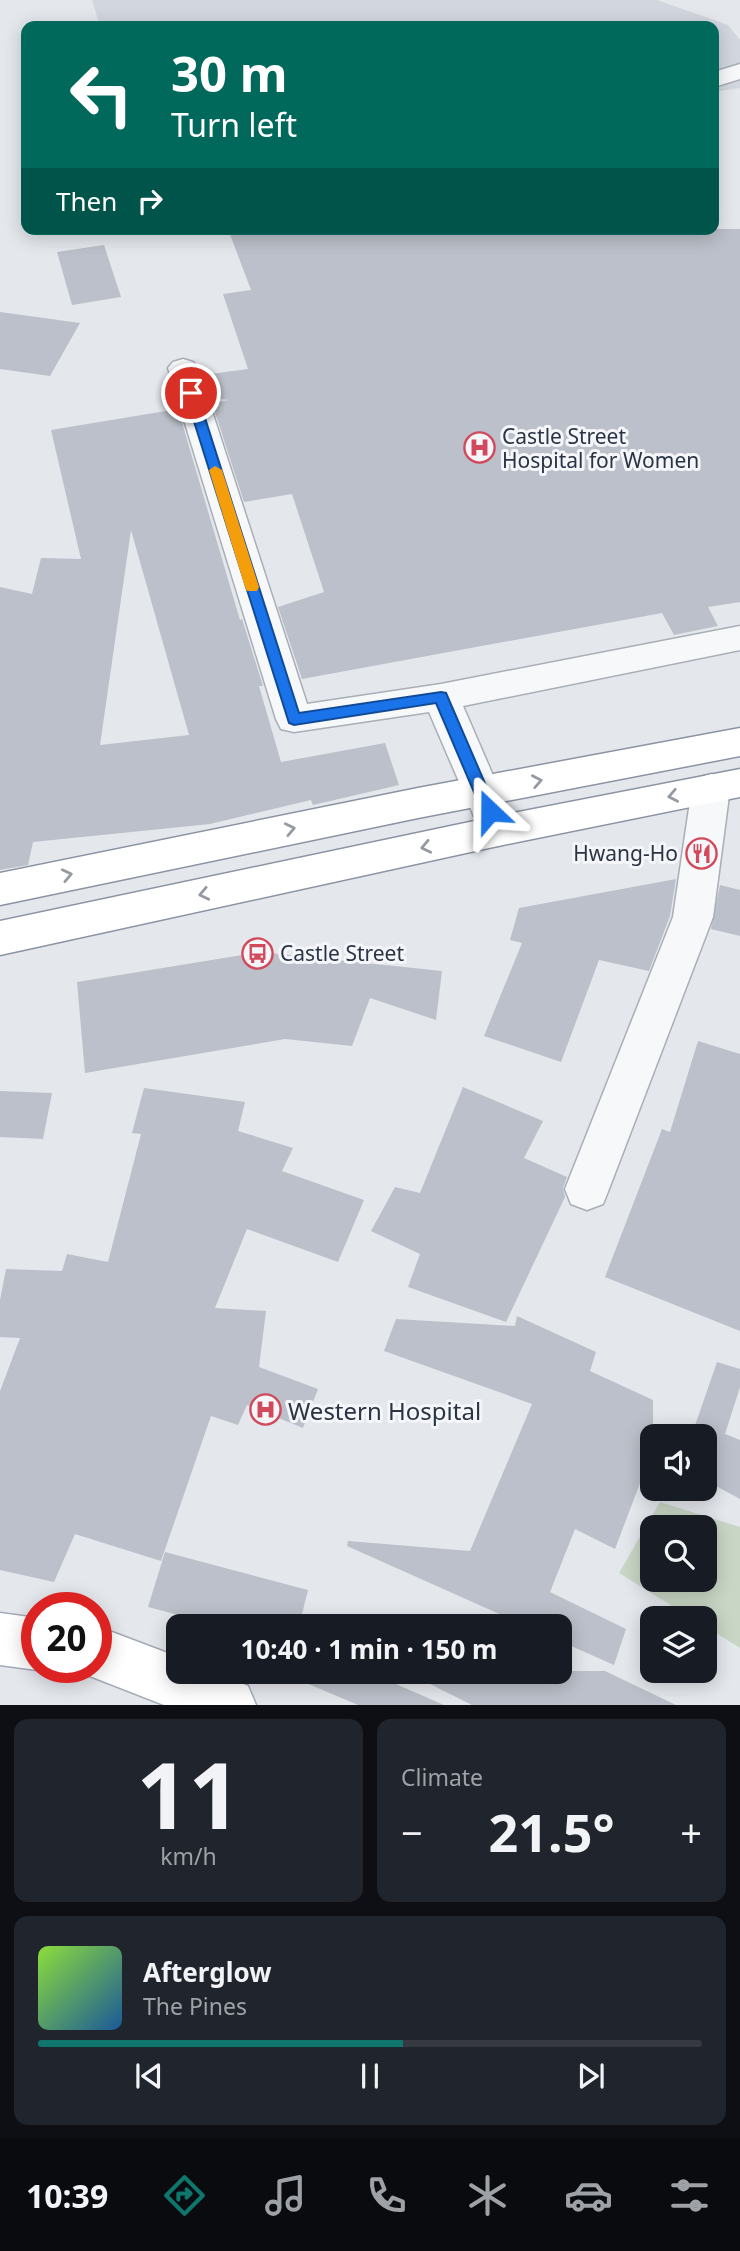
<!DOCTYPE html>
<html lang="en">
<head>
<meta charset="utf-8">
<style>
  :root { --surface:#171b24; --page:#20242c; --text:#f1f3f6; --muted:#9ea1a6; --line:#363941; --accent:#0f766e }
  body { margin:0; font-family:"Noto Sans",sans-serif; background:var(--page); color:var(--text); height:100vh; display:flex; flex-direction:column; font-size:26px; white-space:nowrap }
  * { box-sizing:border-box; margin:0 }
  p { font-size:23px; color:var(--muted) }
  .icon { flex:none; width:38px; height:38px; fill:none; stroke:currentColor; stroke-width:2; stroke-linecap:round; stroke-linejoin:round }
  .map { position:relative; height:1705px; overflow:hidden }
  .drawer { display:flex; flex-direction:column; gap:14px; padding:14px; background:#0d0f14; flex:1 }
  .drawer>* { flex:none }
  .guide { position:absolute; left:21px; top:21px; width:698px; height:214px; border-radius:14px; box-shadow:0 4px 18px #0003; background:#00695c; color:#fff; overflow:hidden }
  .fabs { position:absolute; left:640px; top:1424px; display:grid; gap:14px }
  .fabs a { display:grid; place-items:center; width:77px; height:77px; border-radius:14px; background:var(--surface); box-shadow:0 4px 18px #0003; font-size:35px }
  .speed { position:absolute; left:21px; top:1592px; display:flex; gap:14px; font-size:35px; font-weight:700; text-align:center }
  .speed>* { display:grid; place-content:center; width:91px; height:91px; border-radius:50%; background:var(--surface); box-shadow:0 4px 18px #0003; line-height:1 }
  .speed .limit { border:10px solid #d22; background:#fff; color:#111 }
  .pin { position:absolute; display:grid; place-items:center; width:60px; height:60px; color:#fff; margin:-30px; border:4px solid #fff; border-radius:50%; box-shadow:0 2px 7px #0007 }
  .me { position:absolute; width:77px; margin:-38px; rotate:337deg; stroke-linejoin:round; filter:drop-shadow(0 0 5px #0008) }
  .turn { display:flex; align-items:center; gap:24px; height:147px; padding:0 35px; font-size:32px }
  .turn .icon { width:91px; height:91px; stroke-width:2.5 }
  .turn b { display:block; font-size:49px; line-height:60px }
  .then { display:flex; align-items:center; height:66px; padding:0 35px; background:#0003; gap:14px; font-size:26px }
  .big { font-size:52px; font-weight:700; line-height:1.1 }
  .drawer .card { flex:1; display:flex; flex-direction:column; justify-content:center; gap:10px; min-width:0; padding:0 24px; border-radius:14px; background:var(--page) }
  .drawer .dial { align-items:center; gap:0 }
  .dial b { font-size:91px; line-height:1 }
  .song { display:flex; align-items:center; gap:21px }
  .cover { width:84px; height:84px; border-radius:10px; background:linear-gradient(135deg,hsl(90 70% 55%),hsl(210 70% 35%)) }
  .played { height:7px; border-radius:4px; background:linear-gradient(90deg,var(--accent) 55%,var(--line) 55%) }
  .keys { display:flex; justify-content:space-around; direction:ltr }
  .heat { display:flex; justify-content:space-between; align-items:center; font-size:38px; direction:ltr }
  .drawer .tiles { flex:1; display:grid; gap:14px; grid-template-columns:1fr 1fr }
  .card:last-child { grid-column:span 2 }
  .trip { position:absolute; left:166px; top:1614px; width:406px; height:70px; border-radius:14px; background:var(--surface); box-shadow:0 4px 18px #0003; font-weight:700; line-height:70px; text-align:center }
  .menu { display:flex; height:112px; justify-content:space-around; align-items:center; background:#090b0e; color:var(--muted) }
  .menu .icon { width:49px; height:49px }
  .menu .current { color:var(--accent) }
  .menu b { font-size:32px; color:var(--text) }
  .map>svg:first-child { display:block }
</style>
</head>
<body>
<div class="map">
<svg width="740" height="1705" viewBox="0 0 740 1705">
  <rect width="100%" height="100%" fill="#e4e7ec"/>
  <!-- built -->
  <path fill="#d2d6de" d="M92,0H657L728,25L740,40V88L714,92V26H100Z"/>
  <!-- green -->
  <path fill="#c9d6c5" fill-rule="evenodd" d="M660,1502L740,1527V1648L705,1626V1619H693L619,1573ZM653,1528H705V1580H653Z"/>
  <!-- building -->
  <path fill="#bbc0ca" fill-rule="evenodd" d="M228,229H740V602L708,607L718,626L674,635L662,613L302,679L278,607L324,592L292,494L244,502L212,403L229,400L210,398L203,375L248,369L223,294L251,290Z
    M104,245L121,297L72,305L57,252Z
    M0,312L80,323L50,376L0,369Z
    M178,409L240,620L242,619L263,686H259L281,762L385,743L399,785L313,805L311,800L210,824L33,842L28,865L0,870V587L32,594L41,558L81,559L51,430ZM131,530L189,735L100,745Z
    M676,879L670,916L649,971L599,960L561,1062L484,1036L522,943L510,940L519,908Z
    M720,885L740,890V936L711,929Z
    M260,952L442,971L436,1020L370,998L352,1046L285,1039L85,1073L77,982Z
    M698,1041L740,1054V1331L605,1277L662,1129L670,1132Z
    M463,1087L543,1121L524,1158L567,1177L563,1188L565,1197L506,1322L408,1287L420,1254L371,1231L395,1187L420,1193Z
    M144,1088L245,1102L238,1131L293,1148L282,1171L364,1200L338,1262L247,1229L215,1308L266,1311L259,1367L318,1389L303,1428L247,1405L238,1425L211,1416L161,1561L75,1534L54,1582L0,1570V1391L20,1338L0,1337V1300L6,1269L62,1271L67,1254L108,1262L141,1134L132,1133Z
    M0,1091L52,1093L43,1139L0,1137Z
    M517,1316L596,1352L590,1371L653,1400V1449L615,1549L575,1529L550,1592L626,1629L614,1665L560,1641V1626H526L347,1546L348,1541L470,1551L532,1404L384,1351L396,1319L515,1326Z
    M717,1362L740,1369V1387L725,1434L740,1440V1499L705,1480V1437H691Z
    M165,1552L308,1590L299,1626H220L148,1607Z
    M278,1671H366L444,1705H358Z
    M404,1671H605L676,1705H472Z"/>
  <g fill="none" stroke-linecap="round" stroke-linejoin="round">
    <defs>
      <path id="minor" d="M740,64V79L714,87V72Z
        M183,359L193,362L198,368L307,704L441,684L740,626V650L463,706L517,831L511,842L498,846L485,842L429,712L294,732L281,729L276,719L168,368L173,362Z
        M711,774L724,778L730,788L713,917L609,1189L603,1204L587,1210L571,1204L565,1189L673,917L692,788L698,778Z"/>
      <path id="major" d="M0,1613L37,1618V1668H44L37,1670L0,1665Z
        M96,1626L178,1657V1671H213L248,1686L256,1705H164L77,1671L76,1668H96Z"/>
      <path id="highway" d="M740,728V756L418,818L0,905V873L418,788Z
        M740,769V797L498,846L0,955V921L498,816Z"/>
    </defs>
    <!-- minor casing -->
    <use href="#minor" stroke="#a9aeb7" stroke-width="3"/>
    <!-- major casing -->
    <use href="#major" stroke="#a3abb8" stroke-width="3"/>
    <!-- highway casing -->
    <use href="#highway" stroke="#8b94a3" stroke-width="3"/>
    <!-- minor -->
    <use href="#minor" fill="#f7f8fa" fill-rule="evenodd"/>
    <!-- major -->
    <use href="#major" fill="#fff" fill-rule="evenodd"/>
    <!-- highway -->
    <use href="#highway" fill="#fff" fill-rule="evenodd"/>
  </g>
  <!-- one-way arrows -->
  <defs><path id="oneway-chevron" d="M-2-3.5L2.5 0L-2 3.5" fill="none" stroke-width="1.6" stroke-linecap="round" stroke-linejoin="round" transform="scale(1.75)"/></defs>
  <g stroke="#959aa2">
    <use href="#oneway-chevron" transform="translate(537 781) rotate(-11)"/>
    <use href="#oneway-chevron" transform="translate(673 796) rotate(169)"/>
    <use href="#oneway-chevron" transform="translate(290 829) rotate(-12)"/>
    <use href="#oneway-chevron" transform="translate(426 847) rotate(168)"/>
    <use href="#oneway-chevron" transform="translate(67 875) rotate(-12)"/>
    <use href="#oneway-chevron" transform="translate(204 894) rotate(168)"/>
  </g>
  <!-- route -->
  <path fill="#1a73e8" stroke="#114b97" stroke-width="2" d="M191,389L197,393L299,713L441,692L446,693L497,811L495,816L490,818L482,811L436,703L294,725L289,723L185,393Z"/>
  <!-- slow -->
  <path fill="#f59e0b" d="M215,466L222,470L259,587L257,591H247L245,587L209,470Z"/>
  <!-- icons -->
  <defs>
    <symbol id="hospital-ring" viewBox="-11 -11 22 22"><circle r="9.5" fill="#f4f6f9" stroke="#d1495b" stroke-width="1.5"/><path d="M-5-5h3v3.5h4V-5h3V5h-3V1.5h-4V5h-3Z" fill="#d1495b"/></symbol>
    <symbol id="restaurant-ring" viewBox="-11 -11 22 22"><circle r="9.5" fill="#f4f6f9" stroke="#d1495b" stroke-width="1.5"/><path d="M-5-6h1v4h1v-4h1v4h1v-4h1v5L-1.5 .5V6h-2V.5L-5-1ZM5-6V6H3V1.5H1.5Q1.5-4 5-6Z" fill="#d1495b"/></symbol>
    <symbol id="bus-ring" viewBox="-11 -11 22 22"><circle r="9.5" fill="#f4f6f9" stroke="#d1495b" stroke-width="1.5"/><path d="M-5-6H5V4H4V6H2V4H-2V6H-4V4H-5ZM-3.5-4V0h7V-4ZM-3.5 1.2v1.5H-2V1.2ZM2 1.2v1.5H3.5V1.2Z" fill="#d1495b"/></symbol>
  </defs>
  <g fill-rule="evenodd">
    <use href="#hospital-ring" x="462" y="430" width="35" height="35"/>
    <use href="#restaurant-ring" x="684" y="836" width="35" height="35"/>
    <use href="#bus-ring" x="240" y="936" width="35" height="35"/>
    <use href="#hospital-ring" x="248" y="1392" width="35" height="35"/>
  </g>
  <g text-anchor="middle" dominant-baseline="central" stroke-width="6" stroke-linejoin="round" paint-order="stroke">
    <!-- poi labels -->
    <g font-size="21" fill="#2b3445" stroke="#f4f6f9" text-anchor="start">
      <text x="502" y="436">Castle Street<tspan x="502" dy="24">Hospital for Women</tspan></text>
      <text x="678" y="853" text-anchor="end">Hwang-Ho</text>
      <text x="280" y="953">Castle Street</text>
    </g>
    <!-- near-poi labels -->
    <g font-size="24" fill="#2b3445" stroke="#f4f6f9" text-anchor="start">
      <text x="288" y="1410">Western Hospital</text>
    </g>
  </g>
</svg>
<div class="fabs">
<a><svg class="icon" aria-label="sound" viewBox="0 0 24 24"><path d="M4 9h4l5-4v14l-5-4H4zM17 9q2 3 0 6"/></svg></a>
<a><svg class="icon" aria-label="search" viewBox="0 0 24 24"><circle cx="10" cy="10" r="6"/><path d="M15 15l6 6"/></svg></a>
<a><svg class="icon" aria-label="layers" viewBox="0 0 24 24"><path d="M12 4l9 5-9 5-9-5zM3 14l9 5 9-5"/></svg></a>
</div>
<div class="speed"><div class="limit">20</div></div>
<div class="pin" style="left:191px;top:393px;background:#d93025"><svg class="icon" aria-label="arrive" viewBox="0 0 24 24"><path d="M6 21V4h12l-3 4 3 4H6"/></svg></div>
<svg class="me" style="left:490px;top:811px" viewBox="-20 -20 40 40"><path d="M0-17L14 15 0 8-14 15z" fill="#1a73e8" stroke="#fff" stroke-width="4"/></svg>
<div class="trip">10:40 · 1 min · 150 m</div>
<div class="guide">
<div class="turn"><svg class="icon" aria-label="left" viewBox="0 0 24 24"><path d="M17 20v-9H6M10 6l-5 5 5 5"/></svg><div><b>30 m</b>Turn left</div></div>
<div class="then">Then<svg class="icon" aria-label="right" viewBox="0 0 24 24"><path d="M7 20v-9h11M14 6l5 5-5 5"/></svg></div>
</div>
</div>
<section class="drawer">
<div class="tiles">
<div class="card dial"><b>11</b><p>km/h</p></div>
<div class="card"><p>Climate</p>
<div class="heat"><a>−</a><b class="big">21.5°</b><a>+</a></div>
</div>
<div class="card">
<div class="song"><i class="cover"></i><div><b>Afterglow</b><p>The Pines</p></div></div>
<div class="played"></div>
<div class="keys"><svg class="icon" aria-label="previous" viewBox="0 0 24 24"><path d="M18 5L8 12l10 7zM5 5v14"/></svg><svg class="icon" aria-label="pause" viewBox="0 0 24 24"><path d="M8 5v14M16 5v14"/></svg><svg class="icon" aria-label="next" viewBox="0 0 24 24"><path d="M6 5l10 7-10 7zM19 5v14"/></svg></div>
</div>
</div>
</section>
<nav class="menu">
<b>10:39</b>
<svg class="icon current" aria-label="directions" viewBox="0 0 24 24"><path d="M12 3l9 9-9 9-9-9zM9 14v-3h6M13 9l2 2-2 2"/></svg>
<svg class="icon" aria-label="music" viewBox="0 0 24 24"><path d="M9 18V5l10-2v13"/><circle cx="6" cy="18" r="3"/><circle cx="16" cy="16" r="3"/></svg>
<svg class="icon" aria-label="phone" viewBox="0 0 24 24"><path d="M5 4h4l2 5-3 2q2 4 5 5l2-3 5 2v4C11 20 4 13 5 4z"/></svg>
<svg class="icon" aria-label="climate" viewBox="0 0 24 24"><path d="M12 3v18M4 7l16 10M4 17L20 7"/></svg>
<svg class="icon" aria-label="car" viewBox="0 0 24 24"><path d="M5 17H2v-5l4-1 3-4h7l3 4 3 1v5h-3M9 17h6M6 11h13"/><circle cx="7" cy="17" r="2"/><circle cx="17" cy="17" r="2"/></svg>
<svg class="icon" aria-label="filters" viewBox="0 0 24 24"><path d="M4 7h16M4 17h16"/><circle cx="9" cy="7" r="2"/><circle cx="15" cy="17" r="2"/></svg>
</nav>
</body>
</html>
